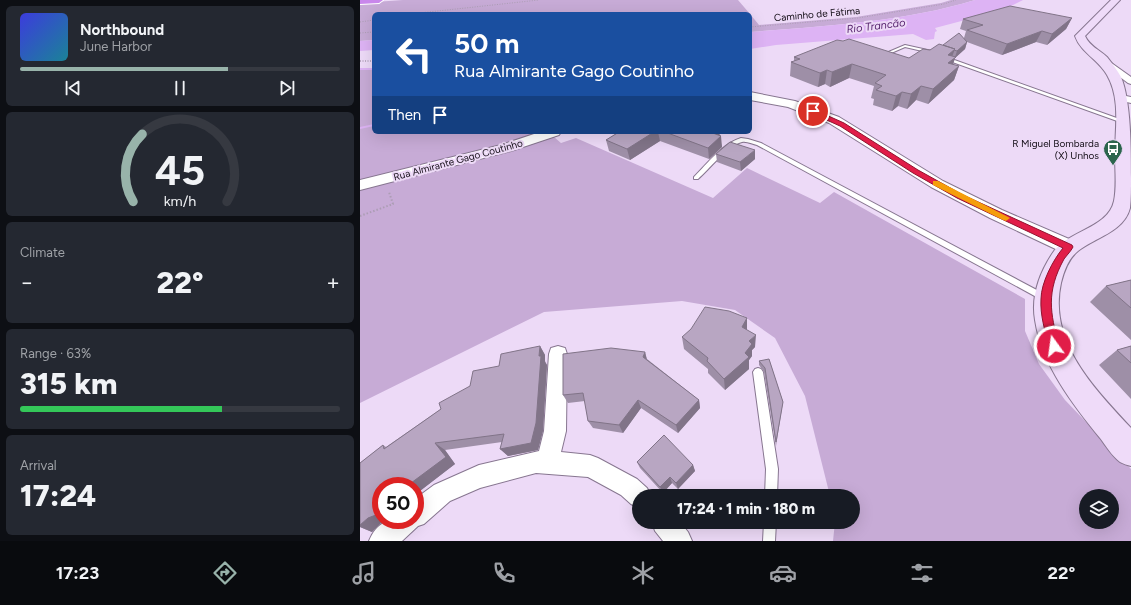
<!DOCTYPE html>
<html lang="en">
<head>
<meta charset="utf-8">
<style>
  :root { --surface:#171b24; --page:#242831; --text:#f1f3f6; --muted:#9ea1a6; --line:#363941; --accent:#98b3aa }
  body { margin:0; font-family:Figtree,sans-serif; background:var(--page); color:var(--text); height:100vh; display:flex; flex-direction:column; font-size:15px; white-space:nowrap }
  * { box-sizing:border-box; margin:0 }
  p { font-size:13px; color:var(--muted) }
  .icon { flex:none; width:22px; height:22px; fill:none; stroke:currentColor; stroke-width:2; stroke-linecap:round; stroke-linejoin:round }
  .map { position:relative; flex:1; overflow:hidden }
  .details { display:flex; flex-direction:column; gap:6px; padding:6px; background:#0d0f14; width:360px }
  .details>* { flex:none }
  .guide { position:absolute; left:12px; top:12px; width:380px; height:122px; border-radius:6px; box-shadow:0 4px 16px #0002; background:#1a4fa0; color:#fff; overflow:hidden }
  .buttons { position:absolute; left:719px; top:489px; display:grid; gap:8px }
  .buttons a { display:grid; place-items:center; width:40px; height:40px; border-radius:50%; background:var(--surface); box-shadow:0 4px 16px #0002; font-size:20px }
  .speed { position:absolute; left:12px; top:477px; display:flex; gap:8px; font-size:20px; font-weight:700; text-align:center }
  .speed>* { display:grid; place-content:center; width:52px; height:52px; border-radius:50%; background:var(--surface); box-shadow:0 4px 16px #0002; line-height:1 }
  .speed .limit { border:6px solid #d22; background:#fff; color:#111 }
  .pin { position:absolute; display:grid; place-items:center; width:34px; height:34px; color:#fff; margin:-17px; border:2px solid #fff; border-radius:50%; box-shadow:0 1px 4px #0007 }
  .me { position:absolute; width:44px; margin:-22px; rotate:346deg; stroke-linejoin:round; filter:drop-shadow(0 0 3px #0008) }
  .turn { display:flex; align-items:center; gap:14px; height:84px; padding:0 16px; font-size:18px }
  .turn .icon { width:52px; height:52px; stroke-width:2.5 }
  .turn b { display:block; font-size:28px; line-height:34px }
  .then { display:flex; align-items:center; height:38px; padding:0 16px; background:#0003; gap:8px; font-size:15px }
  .big { font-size:30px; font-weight:800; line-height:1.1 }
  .details .card { flex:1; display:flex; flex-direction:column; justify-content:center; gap:6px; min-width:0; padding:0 14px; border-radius:6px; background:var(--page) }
  .details .dial { align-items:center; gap:0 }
  .dial svg { height:104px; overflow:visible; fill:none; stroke:var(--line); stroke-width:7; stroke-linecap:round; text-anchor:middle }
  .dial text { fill:var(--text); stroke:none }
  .song { display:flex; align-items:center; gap:12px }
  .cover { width:48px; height:48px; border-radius:6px; background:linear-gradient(135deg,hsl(240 70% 55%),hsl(190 70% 35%)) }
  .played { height:4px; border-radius:2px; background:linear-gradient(90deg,var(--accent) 65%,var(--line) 65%) }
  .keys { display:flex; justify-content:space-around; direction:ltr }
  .heat { display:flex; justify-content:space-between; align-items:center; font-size:22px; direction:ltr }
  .charge { height:6px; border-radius:3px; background:linear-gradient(90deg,#34c759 63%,var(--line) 0) }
  .trip { position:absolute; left:272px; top:489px; width:228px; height:40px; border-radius:20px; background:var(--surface); box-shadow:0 4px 16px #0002; font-weight:800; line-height:40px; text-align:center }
  .tabs { display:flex; height:64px; justify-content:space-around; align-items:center; background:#090b0e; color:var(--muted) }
  .tabs .icon { width:28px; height:28px }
  .tabs .active { color:var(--accent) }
  .tabs b { font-size:18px; color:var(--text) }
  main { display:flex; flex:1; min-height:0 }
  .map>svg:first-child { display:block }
</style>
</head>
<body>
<main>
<section class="details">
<div class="card">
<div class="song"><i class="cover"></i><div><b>Northbound</b><p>June Harbor</p></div></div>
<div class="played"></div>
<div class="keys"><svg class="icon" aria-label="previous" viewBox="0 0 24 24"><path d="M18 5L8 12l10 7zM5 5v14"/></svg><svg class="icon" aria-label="pause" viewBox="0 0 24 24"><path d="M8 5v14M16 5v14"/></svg><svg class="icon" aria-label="next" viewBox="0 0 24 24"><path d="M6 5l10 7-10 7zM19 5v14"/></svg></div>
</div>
<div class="card dial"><svg viewBox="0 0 100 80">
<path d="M14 69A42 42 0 1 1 86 69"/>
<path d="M14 69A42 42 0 0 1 21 17" stroke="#98b3aa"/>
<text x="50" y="56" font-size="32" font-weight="700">45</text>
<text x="50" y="72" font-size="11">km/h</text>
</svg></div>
<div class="card"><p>Climate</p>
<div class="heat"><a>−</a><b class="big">22°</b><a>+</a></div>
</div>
<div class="card"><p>Range · 63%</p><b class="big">315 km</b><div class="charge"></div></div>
<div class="card"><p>Arrival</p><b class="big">17:24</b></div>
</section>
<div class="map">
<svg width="771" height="541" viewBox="0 0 771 541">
  <rect width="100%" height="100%" fill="#eddaf7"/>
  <!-- green -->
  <path fill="#c7abd6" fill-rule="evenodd" d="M43,0H378L390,14H14V40L0,41V3Z
    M591,0H615C543,22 465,26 390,32V14L399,25L496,17L581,3Z
    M0,69H14V132H187L144,145L0,181Z
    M194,137L201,143L216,138L353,198L387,168L460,203L474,192L665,299V331L679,364L705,400L771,469V541H473L475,522H493V496H470L445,396L415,338L375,310L322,301L184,312L0,403V189L132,157ZM726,496H752V522H726Z"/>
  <!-- water -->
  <path fill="#ddb3f4" d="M615,0H663L643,10L575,28L577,31L575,32L574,39L566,40L553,34L416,45L390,49V32C465,26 543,22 615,0Z
    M14,40V50L0,51V41Z"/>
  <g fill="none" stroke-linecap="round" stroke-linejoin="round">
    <!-- stream -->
    <path fill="#ddb3f4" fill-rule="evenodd" d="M0,68H14V70H0Z
      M14,124V126L0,129V127Z"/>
    <defs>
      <path id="service" d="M545,45L572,51L573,52L571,53L545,47L522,57L519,56Z
        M584,57H586L765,121L760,122L584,59Z
        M381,138L388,139L401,143L688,296L689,298L688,300H682L397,145C392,144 387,141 382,142C370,144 348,170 338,179H334V177C348,163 362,144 381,138Z
        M398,368L401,369L403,372L418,469L417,496H405L406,469L393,372L395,369Z
        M404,522H416L415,541H403Z"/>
      <path id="minor" d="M743,57L771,77V84L768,83L740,62L739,60Z
        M761,95L771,97V103L758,100L756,98Z
        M198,346L205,348L207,354L206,431L201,452L230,455L238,458L277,479L287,488L291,496H279V508L271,504L261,495L228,477L176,473L120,488L90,501L64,524L58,526L42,541H9C19,517 33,520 55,520V499L74,485L119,465L179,451L184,431L189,354L191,348Z
        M292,522H320L328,532L332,541H303L295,531Z"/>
      <path id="tertiary" d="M390,92L435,101L479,117L583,181L642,210L716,242L718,247L716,252L709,254L702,252L630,218L571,187L469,123L428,107L390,100Z
        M180,132H201L199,135L151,151L0,190V180L141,145Z"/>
      <path id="secondary" d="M751,0H760L725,36C730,47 739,49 747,57C752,63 757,70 761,77C771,101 771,150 771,178C771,188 771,199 770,208C764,232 734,238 718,251C708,259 704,271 701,283C688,342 734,388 771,428V466C768,465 763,464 760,462C752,456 746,446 740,438C713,405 682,365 675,320C671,297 679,274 692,254C707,230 748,229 754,201C757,186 755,170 755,155C755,129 761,99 747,75C738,59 721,53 715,36Z"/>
      <path id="motorway" d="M0,0H23L19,3L0,4Z"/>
    </defs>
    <!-- service casing -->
    <use href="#service" stroke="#877690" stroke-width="2"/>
    <!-- minor casing -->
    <use href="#minor" stroke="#877690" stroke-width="2"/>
    <!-- tertiary casing -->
    <use href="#tertiary" stroke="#877690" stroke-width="2"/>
    <!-- secondary casing -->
    <use href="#secondary" stroke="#877690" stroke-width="2"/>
    <!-- motorway casing -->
    <use href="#motorway" stroke="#fff" stroke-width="2"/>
    <!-- path-far2 -->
    <path stroke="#ac9db4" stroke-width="1" stroke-dasharray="1 1.5" stroke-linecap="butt" d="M50,14L179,0
      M0,22L14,20
      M390,27L498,18L584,4L596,0
      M0,33L14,32"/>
    <!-- path-far1 -->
    <path stroke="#ac9db4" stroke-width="1.5" stroke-dasharray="1 1.5" stroke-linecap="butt" d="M0,61H14"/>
    <!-- path -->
    <path stroke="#ac9db4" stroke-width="2" stroke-dasharray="1.5 2" stroke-linecap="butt" d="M0,216L33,204L29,192"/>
    <!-- service -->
    <use href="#service" fill="#fff" fill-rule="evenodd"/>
    <!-- minor -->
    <use href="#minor" fill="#fff" fill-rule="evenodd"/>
    <!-- tertiary -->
    <use href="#tertiary" fill="#fff" fill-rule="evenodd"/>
    <!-- secondary -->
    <use href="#secondary" fill="#efdbf9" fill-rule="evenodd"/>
    <!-- motorway -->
    <use href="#motorway" fill="#c987eb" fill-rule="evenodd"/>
  </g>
  <!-- wall -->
  <path fill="#9e8fa7" d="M712,18L706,29L687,45L676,42L642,55L607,42L605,49L595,58L593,65L599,66L594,80L568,104L556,100L547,109L538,106L532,111L513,105L514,99L511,98L514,86L489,78L470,87L465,84L458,87L430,76L431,62L434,61V57L483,41L549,58L604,38L606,31L600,29L603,19Z
    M259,132H363L359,135L362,147L349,159L300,141L270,160L249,151L246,140Z
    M356,154L395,159L381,171L357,162Z
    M771,280V340L730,302L746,286Z
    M387,318V330L395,347L392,350V356L389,360V369L365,390L348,373V369L324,349L322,337Z
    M180,346L185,355V361L187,365L183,431L178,450L148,456L140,449L142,442L85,450L95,464L56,494L57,496L55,497V486L12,532L0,527V463L23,445L26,447L81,409L110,386L139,366Z
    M771,346V399L739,365L757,350Z
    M285,352L287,359L339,400L340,408L318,433L281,408L263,433L233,428L228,421L225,401L208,403L203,395Z
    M409,359L423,402L416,446L404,372L399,365V361Z
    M277,462L333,465L335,471L318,489L312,483L303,493L280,468Z"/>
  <!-- shaded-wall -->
  <path fill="#817488" d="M712,18L706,29L687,45L692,34Z
    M682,31L676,42L642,55L647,44Z
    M607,42L605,49L595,58L591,70L584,77L588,55L595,49L590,62L595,57L597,51Z
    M492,64L489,78L470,87L472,72Z
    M599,66L594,80L568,104L573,89Z
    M467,70L465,84L458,87L460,73Z
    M561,86L556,100L547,109L551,94Z
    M542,92L538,106L532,111L536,96Z
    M294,132H298L300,141L270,160L267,149Z
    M348,132H363L348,142Z
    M361,136L362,147L349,159L348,148Z
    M395,150V159L381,171L380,162Z
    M387,318V331L382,327Z
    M396,335L395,347L392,350V356L389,360V369L365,390L364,379L385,353L389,341Z
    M180,346L185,355V362L187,365L183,431L178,450L148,456L140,449L179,356Z
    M285,352L287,361L283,357Z
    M278,400L281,408L263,433L259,425Z
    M339,400L340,408L318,433L316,425Z
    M75,443L85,450L95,464L56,494L57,496L55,497V486H47Z
    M333,465L335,471L318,489L316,483Z
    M310,477L312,483L303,493L300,487Z
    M21,513V520H29L21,523L12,532L0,527V525L8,518Z"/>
  <!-- building -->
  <path fill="#b8a6c2" stroke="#817488" d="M650,6L712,18L692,34L682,31L647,44L607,30L623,25L603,19Z
    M599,33L607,42L597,51L594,50L595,49L583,45Z
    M489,39L549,58L563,49L570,50L579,44L595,49L588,55L596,57L588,63L599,66L573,89L561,86L551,94L542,92L536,96L516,90L522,86L515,83L526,75L492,64L472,72L467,70L460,73L431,62L440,59L434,57L477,40L483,41Z
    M259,132H294L267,149L246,140Z
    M305,132H350L361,136L348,148Z
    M370,142L395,150L380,162L356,154Z
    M771,280V308L746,286Z
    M345,307L369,311L387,318L382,327L396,335L389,341L392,344L385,353L389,357L364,379L347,361L348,358L322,337L331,329Z
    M180,346L179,356H181L176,423L171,443L140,449L144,434L75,443L86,457L47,486H21V513L8,518L0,525V463L23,445L24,449L81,409L79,403L110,386L113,371L139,366L141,354Z
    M771,346V363L757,350Z
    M251,348L285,352L283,357L339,400L316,425L278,400L259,425L228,421L223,393L203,395V354Z
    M409,359L423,402L416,442L405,368L399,361Z
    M304,435L333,465L316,483L310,477L300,487L277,462Z"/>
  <!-- route -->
  <path fill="#e11d48" stroke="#92132f" d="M451,110H455L484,123L558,170L603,195L712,245L713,247C711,251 707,255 704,259C686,292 690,312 699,346L698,349L694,350L690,349L689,346C685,331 680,315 681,299C681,283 693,260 703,248L597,198L553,173L480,126L451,113Z"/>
  <!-- slow -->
  <path fill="#f59e0b" d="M573,181H578L650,218L646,221L643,220L573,185Z"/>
  <!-- icons -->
  <defs>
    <symbol id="bus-pin" viewBox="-11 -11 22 30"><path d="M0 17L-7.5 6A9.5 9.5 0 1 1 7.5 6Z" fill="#2c654d" stroke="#eddaf7"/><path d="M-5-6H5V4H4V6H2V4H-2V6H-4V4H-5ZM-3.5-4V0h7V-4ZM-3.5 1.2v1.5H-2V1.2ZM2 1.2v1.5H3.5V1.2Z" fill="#fff"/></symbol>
  </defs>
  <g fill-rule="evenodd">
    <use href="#bus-pin" x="742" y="138" width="22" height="30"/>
  </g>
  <g text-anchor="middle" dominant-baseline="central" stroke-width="4" stroke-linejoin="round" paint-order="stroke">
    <!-- far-street labels -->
    <g font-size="10" fill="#140e17" stroke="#eddaf7">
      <text transform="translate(457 14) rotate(-5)">Caminho de Fátima</text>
      <text transform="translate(98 160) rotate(-15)">Rua Almirante Gago Coutinho</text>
    </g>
    <!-- far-poi labels -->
    <g font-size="10" fill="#140e17" stroke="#eddaf7" text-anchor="end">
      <text x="739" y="143">R Miguel Bombarda<tspan x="739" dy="12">(X) Unhos</tspan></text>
    </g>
    <!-- far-water labels -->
    <g font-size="11" font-style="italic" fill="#57246e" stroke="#eddaf7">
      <text transform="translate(516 26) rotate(-7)">Rio Trancão</text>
    </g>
  </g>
</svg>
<div class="buttons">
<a><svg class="icon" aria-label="layers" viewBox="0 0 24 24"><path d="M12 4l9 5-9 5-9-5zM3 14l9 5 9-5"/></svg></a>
</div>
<div class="speed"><div class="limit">50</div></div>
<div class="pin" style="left:453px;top:111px;background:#d93025"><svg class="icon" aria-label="arrive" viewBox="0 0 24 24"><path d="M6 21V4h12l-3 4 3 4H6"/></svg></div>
<svg class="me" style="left:694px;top:346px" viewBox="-20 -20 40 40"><circle r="17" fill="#e11d48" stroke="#fff" stroke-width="3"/><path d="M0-11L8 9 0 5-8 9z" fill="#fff"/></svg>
<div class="trip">17:24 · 1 min · 180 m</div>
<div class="guide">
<div class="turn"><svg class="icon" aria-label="left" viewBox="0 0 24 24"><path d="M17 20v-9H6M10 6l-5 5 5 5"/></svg><div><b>50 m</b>Rua Almirante Gago Coutinho</div></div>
<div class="then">Then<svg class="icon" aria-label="arrive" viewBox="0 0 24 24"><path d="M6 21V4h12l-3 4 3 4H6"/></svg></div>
</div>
</div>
</main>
<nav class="tabs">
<b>17:23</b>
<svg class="icon active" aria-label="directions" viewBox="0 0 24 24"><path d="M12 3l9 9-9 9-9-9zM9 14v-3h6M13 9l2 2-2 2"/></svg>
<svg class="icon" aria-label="music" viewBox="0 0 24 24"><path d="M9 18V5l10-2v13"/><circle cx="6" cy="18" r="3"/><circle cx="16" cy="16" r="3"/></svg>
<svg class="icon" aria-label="phone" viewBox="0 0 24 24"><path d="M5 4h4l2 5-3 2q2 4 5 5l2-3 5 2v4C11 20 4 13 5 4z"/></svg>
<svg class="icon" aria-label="climate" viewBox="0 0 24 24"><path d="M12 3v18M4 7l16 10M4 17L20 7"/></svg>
<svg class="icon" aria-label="car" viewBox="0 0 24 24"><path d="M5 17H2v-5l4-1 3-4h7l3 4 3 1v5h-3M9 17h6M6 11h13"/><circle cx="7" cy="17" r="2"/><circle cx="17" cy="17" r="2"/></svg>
<svg class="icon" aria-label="filters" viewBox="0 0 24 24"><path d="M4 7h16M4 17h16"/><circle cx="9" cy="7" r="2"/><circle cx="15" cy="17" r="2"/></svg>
<b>22°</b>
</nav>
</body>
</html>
